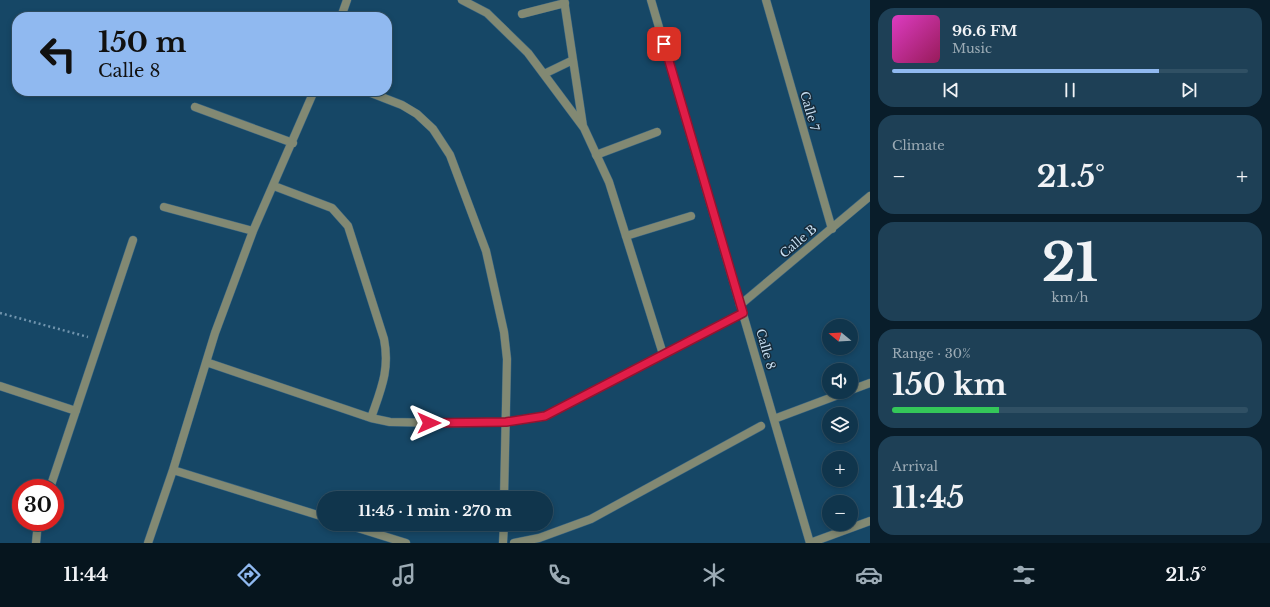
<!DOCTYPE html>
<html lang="en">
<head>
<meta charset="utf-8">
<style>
  :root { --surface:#10354c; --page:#1e4056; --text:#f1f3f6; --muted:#9cabb5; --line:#305064; --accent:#90b9f0 }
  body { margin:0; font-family:"Libre Baskerville",serif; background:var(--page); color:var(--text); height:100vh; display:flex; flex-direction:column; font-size:15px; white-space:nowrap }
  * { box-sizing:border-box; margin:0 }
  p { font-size:13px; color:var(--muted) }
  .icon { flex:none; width:22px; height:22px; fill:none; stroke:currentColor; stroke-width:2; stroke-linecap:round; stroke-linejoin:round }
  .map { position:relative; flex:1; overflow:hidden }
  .sheet { display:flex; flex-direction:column; gap:8px; padding:8px; background:#091d2a; width:400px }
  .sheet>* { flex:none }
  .hud { position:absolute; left:12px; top:12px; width:380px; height:84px; border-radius:16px; box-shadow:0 2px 6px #0003,0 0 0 1px var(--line); background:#90b9f0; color:#111; overflow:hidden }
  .needle { width:26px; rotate:288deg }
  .tools { position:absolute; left:822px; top:319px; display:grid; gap:8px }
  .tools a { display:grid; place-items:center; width:36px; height:36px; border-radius:50%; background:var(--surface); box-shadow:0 2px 6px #0003,0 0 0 1px var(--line); font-size:20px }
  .speed { position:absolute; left:12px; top:479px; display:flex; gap:8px; font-size:20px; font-weight:700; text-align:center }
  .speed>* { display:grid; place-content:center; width:52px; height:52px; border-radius:50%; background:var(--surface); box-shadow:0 2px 6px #0003,0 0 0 1px var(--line); line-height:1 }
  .speed .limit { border:6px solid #d22; background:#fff; color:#111 }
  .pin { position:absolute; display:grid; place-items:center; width:34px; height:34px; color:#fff; margin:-17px; border-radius:8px; box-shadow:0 2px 6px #0006 }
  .me { position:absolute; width:44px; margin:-22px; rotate:90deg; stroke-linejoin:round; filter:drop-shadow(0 0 3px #0008) }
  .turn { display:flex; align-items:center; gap:14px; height:84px; padding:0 20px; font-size:18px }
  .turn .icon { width:52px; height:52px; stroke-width:2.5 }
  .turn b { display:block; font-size:28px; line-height:34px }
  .big { font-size:30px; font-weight:800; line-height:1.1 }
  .sheet .tile { flex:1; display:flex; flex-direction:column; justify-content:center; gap:6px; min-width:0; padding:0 14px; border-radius:16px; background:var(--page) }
  .sheet .dial { align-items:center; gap:0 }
  .dial b { font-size:52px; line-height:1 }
  .song { display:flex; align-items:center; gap:12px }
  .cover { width:48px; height:48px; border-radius:6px; background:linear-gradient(135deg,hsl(310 70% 55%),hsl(330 70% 35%)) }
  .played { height:4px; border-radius:2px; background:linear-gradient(90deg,var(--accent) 75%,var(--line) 75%) }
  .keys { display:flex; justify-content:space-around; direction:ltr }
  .heat { display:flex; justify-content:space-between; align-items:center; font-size:22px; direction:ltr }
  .charge { height:6px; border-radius:3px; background:linear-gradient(90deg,#34c759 30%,var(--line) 0) }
  .trip { position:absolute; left:317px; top:491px; width:236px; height:40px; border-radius:20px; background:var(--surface); box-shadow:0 2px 6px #0003,0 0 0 1px var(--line); font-weight:800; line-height:40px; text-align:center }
  .dock { display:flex; height:64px; justify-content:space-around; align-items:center; background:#06151e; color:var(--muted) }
  .dock .icon { width:28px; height:28px }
  .dock .on { color:var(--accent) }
  .dock b { font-size:18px; color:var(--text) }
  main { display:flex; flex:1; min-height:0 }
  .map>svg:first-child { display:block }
</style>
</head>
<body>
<main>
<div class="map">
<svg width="870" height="543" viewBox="0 0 870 543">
  <rect width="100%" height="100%" fill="#164766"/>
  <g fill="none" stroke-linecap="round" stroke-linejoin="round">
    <defs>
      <path id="lane" d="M522,14L565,3
        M596,155L657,132
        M626,236L691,216"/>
      <path id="street" d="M462,0L487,13L528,53L584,128L609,182L663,354
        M564,0L583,126
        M651,0L810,543
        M766,0L832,229
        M341,17L347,0
        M544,74L573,60
        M366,91L402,105L417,114L433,129L450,155L486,251L504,332L507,359L504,498
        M195,107L293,143
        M274,186L332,208L348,226L384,339C390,370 381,389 371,418
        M164,207L253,231
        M740,305L870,196
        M206,362L371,418L390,422L442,423L506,422L545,416L743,313
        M0,386L76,411
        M851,390L870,383
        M774,419L846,392
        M173,470L324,517
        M50,488L133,240
        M345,524L406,543
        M36,543L38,522
        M148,543L173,470L215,333L253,231L314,91
        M503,543L504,524
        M514,543L539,538L591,519L761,426
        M810,543L870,521"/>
    </defs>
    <!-- lane casing -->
    <use href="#lane" stroke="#396582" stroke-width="9"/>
    <!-- street casing -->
    <use href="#street" stroke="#396582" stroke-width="9"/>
    <!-- path -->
    <path stroke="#7094ad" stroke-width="2.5" stroke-dasharray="2 3" stroke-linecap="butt" d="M0,313L88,337"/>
    <!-- lane -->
    <use href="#lane" stroke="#828973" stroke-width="8"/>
    <!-- street -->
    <use href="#street" stroke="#828973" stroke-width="8"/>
  </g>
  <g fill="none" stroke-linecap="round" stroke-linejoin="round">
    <defs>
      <path id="route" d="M429,423L506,422L545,416L743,313L664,44"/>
    </defs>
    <!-- route casing -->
    <use href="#route" stroke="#92132f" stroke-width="10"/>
    <!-- route -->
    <use href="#route" stroke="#e11d48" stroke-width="7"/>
  </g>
  <g text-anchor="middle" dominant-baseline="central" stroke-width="3" stroke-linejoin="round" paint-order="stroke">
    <!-- street labels -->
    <g font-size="12" fill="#c6def1" stroke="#172b3a">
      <text transform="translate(810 111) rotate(74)">Calle 7</text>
      <text transform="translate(798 241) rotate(-40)">Calle B</text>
      <text transform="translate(766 349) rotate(74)">Calle 8</text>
    </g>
  </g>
</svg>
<div class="tools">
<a><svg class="needle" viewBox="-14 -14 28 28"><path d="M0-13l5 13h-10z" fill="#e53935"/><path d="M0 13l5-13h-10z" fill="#9cabb5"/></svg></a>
<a><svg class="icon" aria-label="sound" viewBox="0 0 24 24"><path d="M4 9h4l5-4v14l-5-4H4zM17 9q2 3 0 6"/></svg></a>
<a><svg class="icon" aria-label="layers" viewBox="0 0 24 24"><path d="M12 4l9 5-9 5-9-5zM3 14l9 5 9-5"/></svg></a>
<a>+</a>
<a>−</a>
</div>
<div class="speed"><div class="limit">30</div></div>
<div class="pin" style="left:664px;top:44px;background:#d93025"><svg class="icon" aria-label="arrive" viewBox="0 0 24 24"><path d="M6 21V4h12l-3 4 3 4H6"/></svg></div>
<svg class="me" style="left:429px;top:423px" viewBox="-20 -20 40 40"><path d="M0-17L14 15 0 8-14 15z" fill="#e11d48" stroke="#fff" stroke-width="4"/></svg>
<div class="trip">11:45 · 1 min · 270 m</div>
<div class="hud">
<div class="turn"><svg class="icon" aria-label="left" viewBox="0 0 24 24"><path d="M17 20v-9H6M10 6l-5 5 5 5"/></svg><div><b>150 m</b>Calle 8</div></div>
</div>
</div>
<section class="sheet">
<div class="tile">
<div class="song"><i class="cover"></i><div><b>96.6 FM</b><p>Music</p></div></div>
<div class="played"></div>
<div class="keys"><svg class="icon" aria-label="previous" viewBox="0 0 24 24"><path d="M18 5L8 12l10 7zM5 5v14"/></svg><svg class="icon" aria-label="pause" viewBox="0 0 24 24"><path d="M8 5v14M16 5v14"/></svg><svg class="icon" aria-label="next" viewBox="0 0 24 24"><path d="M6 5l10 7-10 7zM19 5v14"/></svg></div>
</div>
<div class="tile"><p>Climate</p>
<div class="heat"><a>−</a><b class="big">21.5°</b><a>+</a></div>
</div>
<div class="tile dial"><b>21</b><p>km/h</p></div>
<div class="tile"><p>Range · 30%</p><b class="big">150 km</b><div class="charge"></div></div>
<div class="tile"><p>Arrival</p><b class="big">11:45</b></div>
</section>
</main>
<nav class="dock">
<b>11:44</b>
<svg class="icon on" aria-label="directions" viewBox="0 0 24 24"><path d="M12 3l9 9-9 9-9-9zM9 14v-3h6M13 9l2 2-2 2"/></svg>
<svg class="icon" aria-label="music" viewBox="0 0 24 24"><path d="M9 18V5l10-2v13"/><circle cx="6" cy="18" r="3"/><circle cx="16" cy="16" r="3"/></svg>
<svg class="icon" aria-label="phone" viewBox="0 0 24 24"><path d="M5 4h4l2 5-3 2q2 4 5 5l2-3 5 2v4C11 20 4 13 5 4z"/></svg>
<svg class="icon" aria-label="climate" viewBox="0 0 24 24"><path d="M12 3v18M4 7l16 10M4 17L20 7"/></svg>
<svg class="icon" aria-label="car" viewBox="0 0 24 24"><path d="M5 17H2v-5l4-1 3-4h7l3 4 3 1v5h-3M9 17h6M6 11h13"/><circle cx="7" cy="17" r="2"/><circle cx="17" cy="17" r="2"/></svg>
<svg class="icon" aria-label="filters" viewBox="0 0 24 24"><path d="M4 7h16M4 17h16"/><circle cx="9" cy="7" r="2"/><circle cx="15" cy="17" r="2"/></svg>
<b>21.5°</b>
</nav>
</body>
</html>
